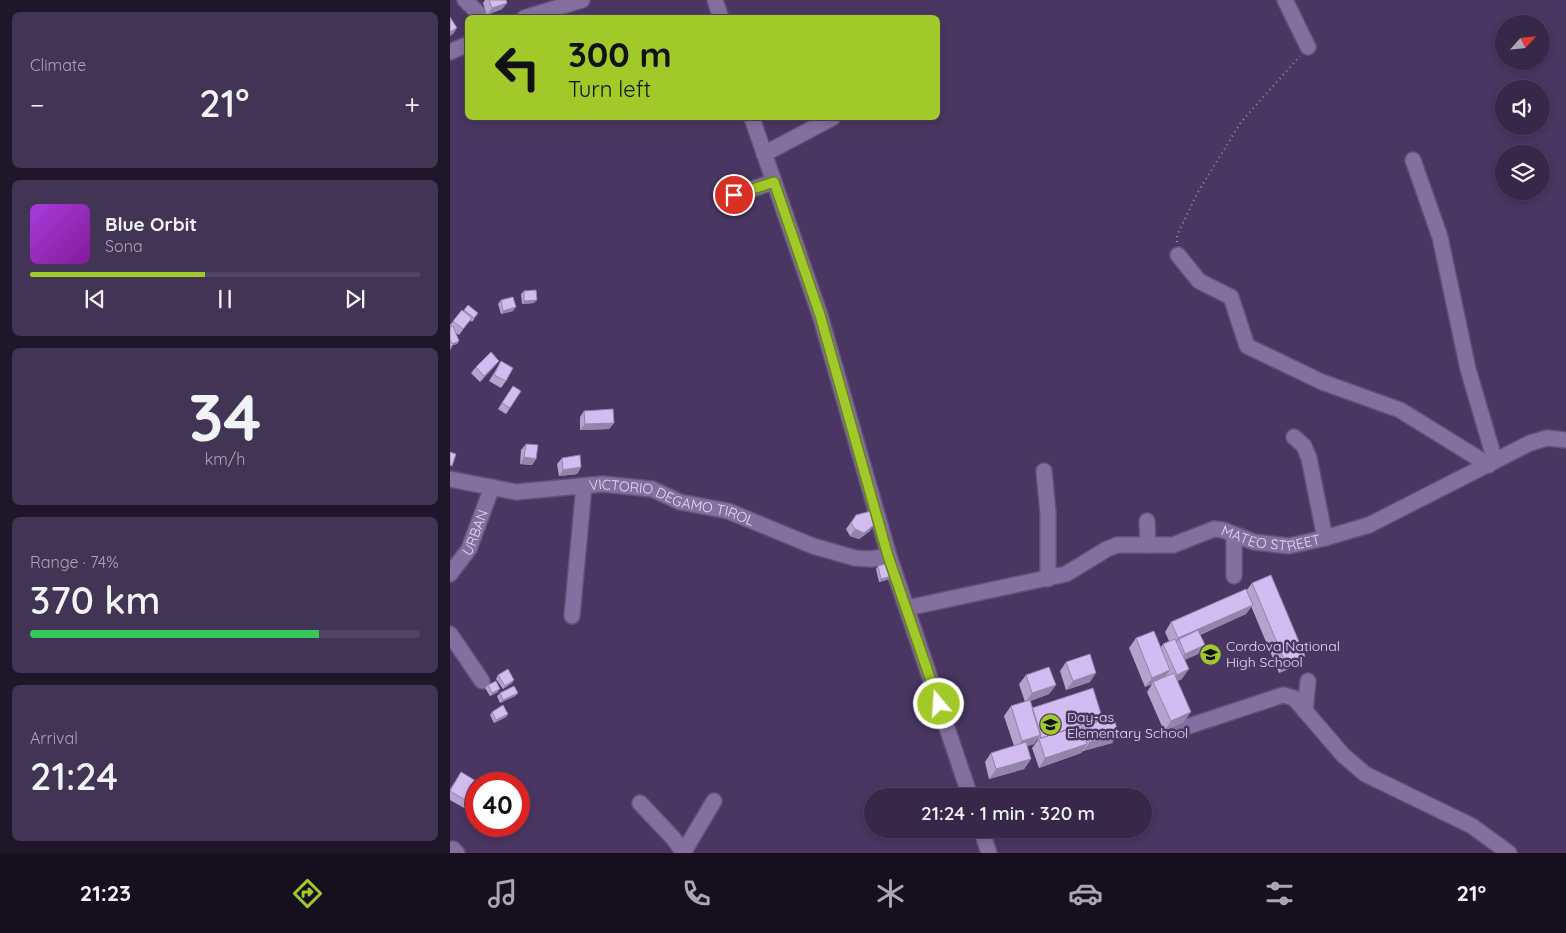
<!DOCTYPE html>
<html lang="en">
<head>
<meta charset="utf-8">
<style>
  :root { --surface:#37284a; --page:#423454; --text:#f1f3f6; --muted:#aaa6b5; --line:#514462; --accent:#a1c929 }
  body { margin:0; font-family:Quicksand,sans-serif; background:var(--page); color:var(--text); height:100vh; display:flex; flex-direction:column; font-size:19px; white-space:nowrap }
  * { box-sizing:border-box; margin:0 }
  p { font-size:16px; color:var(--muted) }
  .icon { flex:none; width:28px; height:28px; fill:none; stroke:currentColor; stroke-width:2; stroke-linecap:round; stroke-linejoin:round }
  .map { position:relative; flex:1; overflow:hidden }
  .panel { display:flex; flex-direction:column; gap:12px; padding:12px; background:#1e1629; width:450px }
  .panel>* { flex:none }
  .banner { position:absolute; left:15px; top:15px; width:475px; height:105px; border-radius:8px; box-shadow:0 2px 8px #0003,0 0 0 1px var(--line); background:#a1c929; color:#111; overflow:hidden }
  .needle { width:32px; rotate:63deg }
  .controls { position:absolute; left:1045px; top:15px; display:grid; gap:10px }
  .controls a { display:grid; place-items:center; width:55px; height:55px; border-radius:50%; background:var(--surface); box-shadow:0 2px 8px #0003,0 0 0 1px var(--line); font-size:25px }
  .speed { position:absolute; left:15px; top:772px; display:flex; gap:10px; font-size:25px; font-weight:700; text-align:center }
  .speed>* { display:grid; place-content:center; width:65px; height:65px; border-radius:50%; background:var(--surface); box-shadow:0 2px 8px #0003,0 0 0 1px var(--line); line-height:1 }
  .speed .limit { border:8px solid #d22; background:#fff; color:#111 }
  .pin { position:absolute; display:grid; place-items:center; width:42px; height:42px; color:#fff; margin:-21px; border:2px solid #fff; border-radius:50%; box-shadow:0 1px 5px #0007 }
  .me { position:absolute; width:55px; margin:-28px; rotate:342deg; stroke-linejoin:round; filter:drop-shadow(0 0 4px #0008) }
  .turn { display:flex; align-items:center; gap:18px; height:105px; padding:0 20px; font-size:22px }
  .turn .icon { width:65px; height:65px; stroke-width:2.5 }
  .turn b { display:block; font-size:35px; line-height:42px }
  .big { font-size:38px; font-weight:600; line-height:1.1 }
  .panel .tile { flex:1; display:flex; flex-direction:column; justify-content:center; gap:8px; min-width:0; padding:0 18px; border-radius:8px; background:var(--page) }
  .panel .dial { align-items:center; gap:0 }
  .dial b { font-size:65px; line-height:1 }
  .song { display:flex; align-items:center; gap:15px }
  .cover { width:60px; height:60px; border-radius:8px; background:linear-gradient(135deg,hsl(280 70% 55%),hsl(290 70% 35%)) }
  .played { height:5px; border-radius:2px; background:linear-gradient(90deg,var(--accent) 45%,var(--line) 45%) }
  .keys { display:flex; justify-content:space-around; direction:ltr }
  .heat { display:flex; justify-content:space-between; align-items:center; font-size:28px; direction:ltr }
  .charge { height:8px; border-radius:4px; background:linear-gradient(90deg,#34c759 74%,var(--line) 0) }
  .trip { position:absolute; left:414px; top:788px; width:288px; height:50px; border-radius:25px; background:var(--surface); box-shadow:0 2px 8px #0003,0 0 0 1px var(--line); font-weight:600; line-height:50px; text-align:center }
  .menu { display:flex; height:80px; justify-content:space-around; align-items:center; background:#16101e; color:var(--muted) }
  .menu .icon { width:35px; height:35px }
  .menu .selected { color:var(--accent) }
  .menu b { font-size:22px; color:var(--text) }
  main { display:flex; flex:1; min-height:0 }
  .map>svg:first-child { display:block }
</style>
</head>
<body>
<main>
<section class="panel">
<div class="tile"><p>Climate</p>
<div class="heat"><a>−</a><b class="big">21°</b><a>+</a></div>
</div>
<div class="tile">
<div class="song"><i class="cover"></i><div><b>Blue Orbit</b><p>Sona</p></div></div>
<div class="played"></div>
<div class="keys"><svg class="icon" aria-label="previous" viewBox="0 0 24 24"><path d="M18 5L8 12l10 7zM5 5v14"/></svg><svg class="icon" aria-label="pause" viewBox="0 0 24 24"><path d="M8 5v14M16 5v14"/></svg><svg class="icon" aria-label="next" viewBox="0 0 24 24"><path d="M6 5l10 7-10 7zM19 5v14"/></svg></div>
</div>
<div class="tile dial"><b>34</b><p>km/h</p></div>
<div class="tile"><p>Range · 74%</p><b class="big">370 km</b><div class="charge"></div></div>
<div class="tile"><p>Arrival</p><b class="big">21:24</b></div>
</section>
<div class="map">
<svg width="1116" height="853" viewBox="0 0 1116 853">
  <rect width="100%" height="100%" fill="#493662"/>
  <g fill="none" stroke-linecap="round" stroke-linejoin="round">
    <defs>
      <g id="minor">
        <path d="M15,0L33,18"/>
        <path d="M265,0L271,18"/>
        <path d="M835,0L858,47"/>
        <path d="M74,18L132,0"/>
        <path d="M0,52L18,44"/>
        <path d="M302,118L370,315L439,556L520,796"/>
        <path d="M314,154L382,118"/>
        <path d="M963,160L990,237L1018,369L1045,461"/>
        <path d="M284,195L324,182"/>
        <path d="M728,255L749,281L781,297L797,346L872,382L950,410L1039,465"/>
        <path d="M844,437L854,446L859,458L875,538"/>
        <path d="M594,471L598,513V579"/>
        <path id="s1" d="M0,479L66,492L152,484L202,489L230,502L278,511L363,546L405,558L421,559L439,556"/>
        <path d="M697,521L698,545"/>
        <path id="s2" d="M0,574L19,549L42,487"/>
        <path d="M784,576V536"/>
        <path id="s3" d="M457,608L616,574L657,549L667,545H723L764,529L773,530L804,542L839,546L875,538L919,525L1080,443L1097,438L1116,440"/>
        <path d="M122,616L134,486"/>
        <path d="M0,634L32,681"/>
        <path d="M855,711L858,681"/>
        <path d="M730,729L833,695L844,698L893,755L915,774L1022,826L1059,853"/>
        <path d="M190,803L223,838L234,853"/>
        <path d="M531,829L539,853"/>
        <path d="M3,849L7,853"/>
        <path d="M233,853L264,801"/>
      </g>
    </defs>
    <!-- minor casing -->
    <use href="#minor" stroke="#625176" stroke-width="18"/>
    <!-- path -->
    <path stroke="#9b8db0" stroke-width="2" stroke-dasharray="1 4" stroke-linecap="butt" d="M727,242V235L748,192L791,122L850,56"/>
    <!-- minor -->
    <use href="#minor" stroke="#8470a0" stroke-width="15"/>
  </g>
  <!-- wall -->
  <path fill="#b5a2cf" d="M35,0H56L57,3L52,9L37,15L33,3Z
    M74,291L84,303L72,304L71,294Z
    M51,300L63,311L51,314L48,304Z
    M12,310L14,311L28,313L22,322L20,320L9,335L6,333L9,341L7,344L3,345L0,350V325Z
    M49,361L44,367L30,382L21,373L26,367Z
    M51,361L56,381L51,388L39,381Z
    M63,386L60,408L56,414L48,409Z
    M134,411L164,423L159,429L130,430V417Z
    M76,444L86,459L82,465L70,464L71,450Z
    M112,458L131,467L127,474L109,476L107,464Z
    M406,515L420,531L409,539L400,536L396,529Z
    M428,566L440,579L429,582L426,569Z
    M802,583L848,665L829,673L801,606L796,614L750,635L755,645L748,654L734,660L732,679L727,681L734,722L714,731L697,692L702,684L695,687L679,648L686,638L711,647L713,644L719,641L715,632L721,622L796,591Z
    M616,662L640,682L616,690L610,671Z
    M48,675L62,683L53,689L46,679Z
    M576,675L606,685L599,694L580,701L582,708L653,720L668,734L662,743L633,751L631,753L589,768L582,748L588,740V738L584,744L577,746L581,759L574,769L539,779L535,762L541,753L564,746L554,716L561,706L575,702L569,684Z
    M38,685L48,692L40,696L35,688Z
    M50,693H68L65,696L50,703L47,696Z
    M42,712L58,714L56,717L44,723L40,715Z
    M11,772L20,803L16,809L0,800V789Z"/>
  <!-- shaded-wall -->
  <path fill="#9384a9" d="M57,3L52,9L37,15L42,8Z
    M7,28L3,34L0,36V32Z
    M87,300L84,303L72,304L74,301Z
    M66,307L63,311L51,314L53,311Z
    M9,341L7,344L3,345L0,350L2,344Z
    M49,361L44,367L30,382L34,376Z
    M164,423L159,429L130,430L135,424Z
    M74,457L86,459L82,465L70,464Z
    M131,467L127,474L109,476L113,470Z
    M425,524L420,531L409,539L400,536L405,529Z
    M442,576L440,579L429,582L431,579Z
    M803,605L796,614L730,643L729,639L724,646L721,647L728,638Z
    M755,645L748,654L728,663L735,654Z
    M855,656L848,665L829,673L836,664Z
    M739,669L732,679L720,684L727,675Z
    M720,670L713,680L703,682L702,684L695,687L702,678Z
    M646,673L640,682L616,690L623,681Z
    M64,680L62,683L53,689L55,686Z
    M606,685L599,694L575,703L582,693Z
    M50,689L48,692L40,696L42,693Z
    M68,693L65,696L50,703L53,700Z
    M741,712L734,722L714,731L721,721Z
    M58,714L56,717L44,723L46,720Z
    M668,734L662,743L633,751L640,742Z
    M591,735L584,744L565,750L572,741Z
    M637,744L631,753L589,768L595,758Z
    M581,759L574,769L539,779L546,769Z"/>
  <!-- building -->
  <path fill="#d2bcf1" stroke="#9384a9" d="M39,0H56L57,3L42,8Z
    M0,17L7,28L0,32Z
    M86,290L87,300L74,301V291Z
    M63,297L66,307L53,311L51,300Z
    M18,305L28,313L24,318L14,310Z
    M12,310L22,318L13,329L3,321Z
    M3,326L9,341L2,344L0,340V327Z
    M0,340L3,345L0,347Z
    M41,352L49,361L34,376L26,367Z
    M51,361L63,368L56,381L44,375Z
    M63,386L71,391L60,408L52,403Z
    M163,409L164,423L135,424L134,411Z
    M76,444L88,445L86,459L74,457Z
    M0,452L6,454L2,466L0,465Z
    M130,455L131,467L113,470L112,458Z
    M421,511L425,524L414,533L405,529L401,523L406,515Z
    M439,563L442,576L431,579L428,566Z
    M821,575L855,656L836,664L802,583Z
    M796,589L803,605L728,638L721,622Z
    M748,630L755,645L735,654L729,639Z
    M704,631L720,670L702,678L686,638Z
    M725,639L739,669L727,675L713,644Z
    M640,654L646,673L623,681L616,662Z
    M599,667L606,685L582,693L576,675Z
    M58,669L64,680L55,686L48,675Z
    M724,673L741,712L721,721L703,682Z
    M46,681L50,689L42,693L38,685Z
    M64,686L68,693L53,700L50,693Z
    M643,688L653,720L635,725L632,728L631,725L591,738L582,708Z
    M580,700L591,735L572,741L561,706Z
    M53,705L58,714L46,720L42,712Z
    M664,717L668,734L640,742L635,725Z
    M631,725L637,744L595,758L589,739Z
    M576,742L581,759L546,769L541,753Z
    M11,772L31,784H26V792L20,803L0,791Z"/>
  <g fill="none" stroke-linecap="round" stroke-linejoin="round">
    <defs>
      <path id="route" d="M284,195L324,182L370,315L438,556L489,704"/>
    </defs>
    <!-- route casing -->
    <use href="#route" stroke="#69831b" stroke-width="12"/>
    <!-- route -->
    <use href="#route" stroke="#a1c929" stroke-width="9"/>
  </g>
  <!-- icons -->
  <defs>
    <symbol id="school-disc" viewBox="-11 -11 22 22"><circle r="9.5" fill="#a1c929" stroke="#493662"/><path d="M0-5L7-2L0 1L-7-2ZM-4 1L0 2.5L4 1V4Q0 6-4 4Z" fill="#111"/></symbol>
  </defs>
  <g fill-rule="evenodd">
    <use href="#school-disc" x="748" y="642" width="25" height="25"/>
    <use href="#school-disc" x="588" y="712" width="25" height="25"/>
  </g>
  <g text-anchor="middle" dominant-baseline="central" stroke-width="5" stroke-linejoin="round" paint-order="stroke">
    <!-- street labels -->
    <g font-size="14" fill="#e4d9f4" stroke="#493662">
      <text stroke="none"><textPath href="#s1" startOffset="226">VICTORIO DEGAMO TIROL</textPath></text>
      <text stroke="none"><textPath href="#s2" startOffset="49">URBAN</textPath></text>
      <text stroke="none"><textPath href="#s3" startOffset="380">MATEO STREET</textPath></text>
    </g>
    <!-- poi labels -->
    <g font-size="14" fill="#e4d9f4" stroke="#493662" text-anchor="start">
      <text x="776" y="646">Cordova National<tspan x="776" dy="16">High School</tspan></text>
      <text x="617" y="717">Day-as<tspan x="617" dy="16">Elementary School</tspan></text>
    </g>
  </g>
</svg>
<div class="controls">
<a><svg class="needle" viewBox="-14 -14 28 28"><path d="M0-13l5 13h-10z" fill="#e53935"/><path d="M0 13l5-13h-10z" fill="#aaa6b5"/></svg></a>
<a><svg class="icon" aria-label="sound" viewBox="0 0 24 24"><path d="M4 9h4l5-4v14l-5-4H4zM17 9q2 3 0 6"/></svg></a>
<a><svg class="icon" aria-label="layers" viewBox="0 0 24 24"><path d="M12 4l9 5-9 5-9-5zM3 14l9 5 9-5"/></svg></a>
</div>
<div class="speed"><div class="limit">40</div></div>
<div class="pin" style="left:284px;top:195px;background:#d93025"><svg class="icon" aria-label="arrive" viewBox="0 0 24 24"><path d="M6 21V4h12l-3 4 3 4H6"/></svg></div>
<svg class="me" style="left:489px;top:704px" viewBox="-20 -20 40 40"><circle r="17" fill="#a1c929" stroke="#fff" stroke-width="3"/><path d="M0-11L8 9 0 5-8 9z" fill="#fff"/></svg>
<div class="trip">21:24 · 1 min · 320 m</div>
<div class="banner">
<div class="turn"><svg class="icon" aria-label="left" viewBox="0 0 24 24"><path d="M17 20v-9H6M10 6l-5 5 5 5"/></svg><div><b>300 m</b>Turn left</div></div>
</div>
</div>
</main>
<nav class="menu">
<b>21:23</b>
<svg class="icon selected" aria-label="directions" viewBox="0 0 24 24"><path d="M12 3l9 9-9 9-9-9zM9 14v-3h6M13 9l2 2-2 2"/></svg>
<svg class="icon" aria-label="music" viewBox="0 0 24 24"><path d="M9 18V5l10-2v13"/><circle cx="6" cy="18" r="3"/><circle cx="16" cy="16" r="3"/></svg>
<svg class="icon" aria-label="phone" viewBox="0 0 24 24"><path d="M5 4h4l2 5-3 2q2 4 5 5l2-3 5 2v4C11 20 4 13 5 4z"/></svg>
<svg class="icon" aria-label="climate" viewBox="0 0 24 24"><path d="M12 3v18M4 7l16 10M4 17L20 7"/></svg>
<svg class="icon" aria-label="car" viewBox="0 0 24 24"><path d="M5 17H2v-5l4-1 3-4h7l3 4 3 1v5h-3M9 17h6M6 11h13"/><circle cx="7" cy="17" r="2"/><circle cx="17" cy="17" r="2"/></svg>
<svg class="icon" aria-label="filters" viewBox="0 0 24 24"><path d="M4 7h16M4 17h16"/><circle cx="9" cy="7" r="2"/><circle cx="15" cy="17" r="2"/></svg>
<b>21°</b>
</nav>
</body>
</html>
